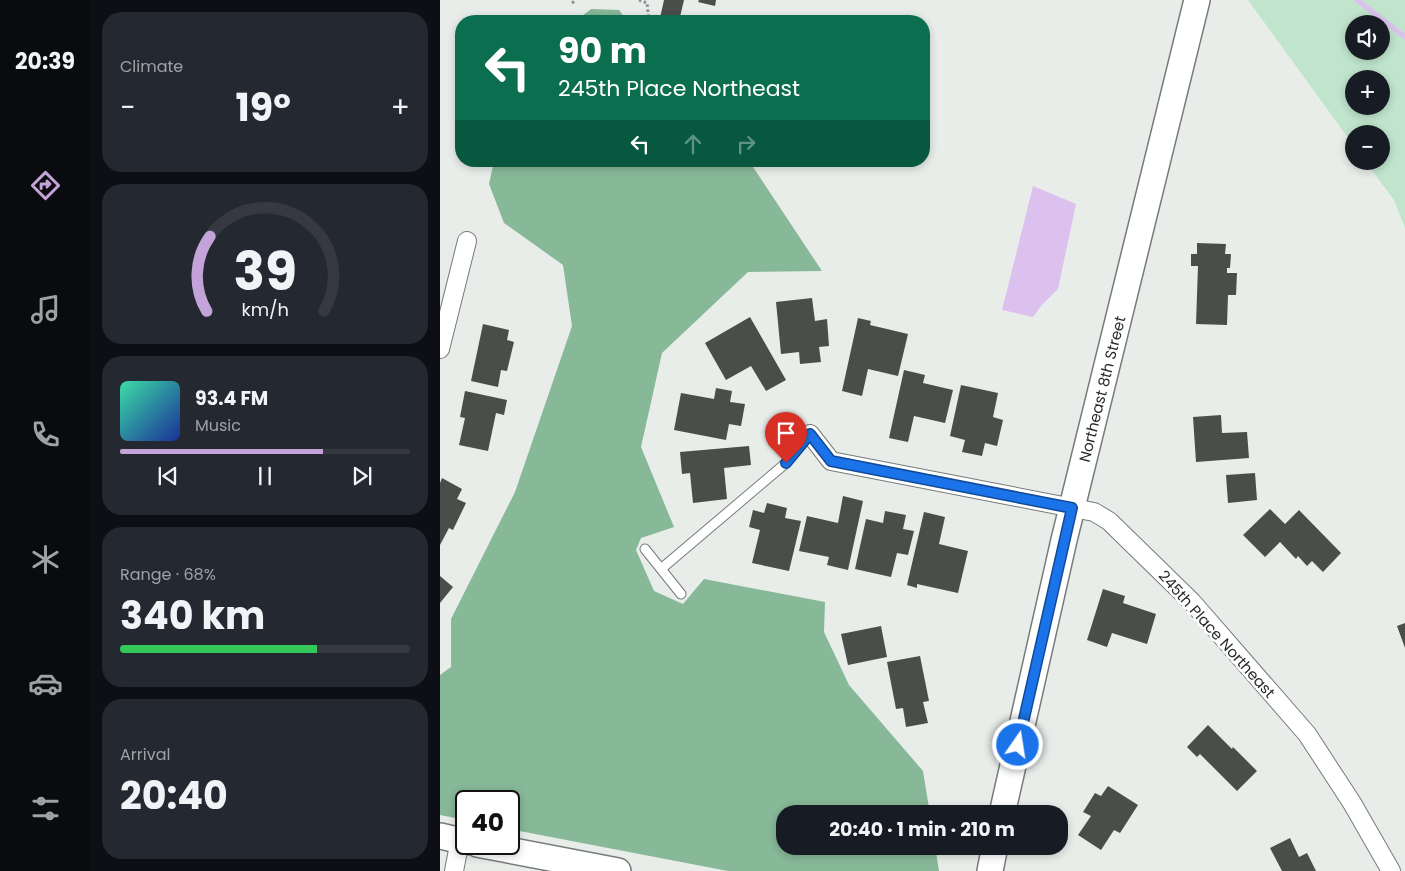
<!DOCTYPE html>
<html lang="en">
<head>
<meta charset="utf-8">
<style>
  :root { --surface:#171b24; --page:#242831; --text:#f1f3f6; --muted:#9ea1a6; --line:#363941; --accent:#c3a3d8 }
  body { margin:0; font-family:Poppins,sans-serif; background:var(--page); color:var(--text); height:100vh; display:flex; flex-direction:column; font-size:19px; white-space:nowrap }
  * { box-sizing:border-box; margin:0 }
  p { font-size:16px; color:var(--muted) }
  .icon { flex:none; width:28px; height:28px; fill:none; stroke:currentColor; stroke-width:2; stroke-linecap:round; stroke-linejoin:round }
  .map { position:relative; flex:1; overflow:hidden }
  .sheet { display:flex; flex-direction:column; gap:12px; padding:12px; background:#0d0f14; width:350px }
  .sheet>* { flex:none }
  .hud { position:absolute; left:15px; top:15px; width:475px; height:152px; border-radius:20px; box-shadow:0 2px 8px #0003; background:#0b6e4f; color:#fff; overflow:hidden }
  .buttons { position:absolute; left:905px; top:15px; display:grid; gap:10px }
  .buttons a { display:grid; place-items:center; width:45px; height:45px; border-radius:50%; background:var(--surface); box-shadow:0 2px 8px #0003; font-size:25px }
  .speed { position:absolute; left:15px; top:790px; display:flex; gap:10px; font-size:25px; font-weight:700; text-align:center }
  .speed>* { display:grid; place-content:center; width:65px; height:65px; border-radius:50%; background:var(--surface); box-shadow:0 2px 8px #0003; line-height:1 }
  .speed .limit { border:2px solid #111; border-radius:8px; background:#fff; color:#111 }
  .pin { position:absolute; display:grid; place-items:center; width:42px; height:42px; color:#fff; margin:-51px -21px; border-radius:50% 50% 50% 0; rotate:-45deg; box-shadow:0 0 5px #0007 }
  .pin .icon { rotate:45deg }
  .me { position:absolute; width:55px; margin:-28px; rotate:13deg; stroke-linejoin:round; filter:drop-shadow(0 0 4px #0008) }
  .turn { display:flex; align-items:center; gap:18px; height:105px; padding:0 20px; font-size:22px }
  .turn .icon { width:65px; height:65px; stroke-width:2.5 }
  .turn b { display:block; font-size:35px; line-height:42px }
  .lanes { display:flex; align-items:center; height:48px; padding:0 20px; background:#0003; justify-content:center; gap:25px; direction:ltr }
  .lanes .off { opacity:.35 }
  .big { font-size:38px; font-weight:700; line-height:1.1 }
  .sheet .card { flex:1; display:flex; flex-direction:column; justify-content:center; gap:8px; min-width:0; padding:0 18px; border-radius:20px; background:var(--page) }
  .sheet .dial { align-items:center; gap:0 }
  .dial svg { height:130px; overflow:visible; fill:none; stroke:var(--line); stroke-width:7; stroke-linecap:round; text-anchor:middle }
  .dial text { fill:var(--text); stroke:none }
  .song { display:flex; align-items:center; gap:15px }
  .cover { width:60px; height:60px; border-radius:8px; background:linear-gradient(135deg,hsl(160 70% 55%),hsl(230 70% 35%)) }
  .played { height:5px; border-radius:2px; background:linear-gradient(90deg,var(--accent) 70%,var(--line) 70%) }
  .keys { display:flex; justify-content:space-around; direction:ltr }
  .heat { display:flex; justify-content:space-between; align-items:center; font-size:28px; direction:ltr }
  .charge { height:8px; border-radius:4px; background:linear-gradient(90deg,#34c759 68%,var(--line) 0) }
  .trip { position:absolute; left:336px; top:805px; width:292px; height:50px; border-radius:20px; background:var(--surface); box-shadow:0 2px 8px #0003; font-weight:700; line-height:50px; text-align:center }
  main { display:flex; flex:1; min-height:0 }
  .menu { display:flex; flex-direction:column; width:90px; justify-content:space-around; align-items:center; background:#090b0e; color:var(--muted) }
  .menu .icon { width:35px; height:35px }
  .menu .current { color:var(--accent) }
  .menu b { font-size:22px; color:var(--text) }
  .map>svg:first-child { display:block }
</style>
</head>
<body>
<main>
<nav class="menu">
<b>20:39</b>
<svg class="icon current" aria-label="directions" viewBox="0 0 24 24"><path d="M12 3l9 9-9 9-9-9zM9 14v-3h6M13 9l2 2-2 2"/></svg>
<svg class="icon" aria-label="music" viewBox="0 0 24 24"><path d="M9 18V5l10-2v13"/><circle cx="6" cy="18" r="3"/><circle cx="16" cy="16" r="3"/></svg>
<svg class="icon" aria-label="phone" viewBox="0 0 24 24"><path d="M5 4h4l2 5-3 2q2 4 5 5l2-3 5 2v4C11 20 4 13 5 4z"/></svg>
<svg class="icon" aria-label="climate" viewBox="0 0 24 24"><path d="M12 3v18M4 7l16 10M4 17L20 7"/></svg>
<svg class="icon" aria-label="car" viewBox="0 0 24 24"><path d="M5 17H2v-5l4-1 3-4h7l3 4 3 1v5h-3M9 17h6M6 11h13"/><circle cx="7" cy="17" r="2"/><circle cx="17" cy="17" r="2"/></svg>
<svg class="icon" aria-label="filters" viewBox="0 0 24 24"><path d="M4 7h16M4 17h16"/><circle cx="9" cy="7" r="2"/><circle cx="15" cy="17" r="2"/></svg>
</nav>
<section class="sheet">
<div class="card"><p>Climate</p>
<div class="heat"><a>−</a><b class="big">19°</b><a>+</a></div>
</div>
<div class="card dial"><svg viewBox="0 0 100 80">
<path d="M14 69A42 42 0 1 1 86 69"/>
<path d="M14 69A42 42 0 0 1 16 23" stroke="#c3a3d8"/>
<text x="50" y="56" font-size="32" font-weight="700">39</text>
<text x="50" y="72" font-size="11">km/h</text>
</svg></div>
<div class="card">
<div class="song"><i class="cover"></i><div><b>93.4 FM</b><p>Music</p></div></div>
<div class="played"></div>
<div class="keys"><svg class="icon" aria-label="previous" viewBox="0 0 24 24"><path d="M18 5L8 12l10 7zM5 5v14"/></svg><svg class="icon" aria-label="pause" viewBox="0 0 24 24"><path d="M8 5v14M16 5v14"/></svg><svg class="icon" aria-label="next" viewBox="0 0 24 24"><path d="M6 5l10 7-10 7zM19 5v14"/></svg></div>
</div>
<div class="card"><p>Range · 68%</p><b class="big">340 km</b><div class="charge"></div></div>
<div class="card"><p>Arrival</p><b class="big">20:40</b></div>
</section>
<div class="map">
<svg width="965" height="871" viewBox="0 0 965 871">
  <rect width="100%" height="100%" fill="#e8edea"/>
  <!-- green -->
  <path fill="#c0e4cc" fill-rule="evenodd" d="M808,0H965V228L954,200L925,161H941V134H914V146ZM914,24H941V51H914ZM914,79H941V106H914Z"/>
  <!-- forest -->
  <path fill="#87b898" d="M151,9L179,10L187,21H136Z
    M54,161H309L382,271L308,272L222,353L201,447L234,527L201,538L196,550L214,591L243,604L264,579L385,602L384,632L409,685L483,771L490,814H345V846H495L499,871H288L69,829V801H26V820L0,815V675L11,667V619L75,492L132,326L123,265L64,223L49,184Z"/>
  <!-- water -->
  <path fill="#dcc1ee" d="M593,186L636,204L618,289L601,306L593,317L562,310Z"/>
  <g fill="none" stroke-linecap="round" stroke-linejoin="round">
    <!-- stream -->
    <path stroke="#dcc1ee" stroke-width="5" d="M917,0L965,37"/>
  </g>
  <!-- building -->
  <path fill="#4a4e4b" d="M224,0H244L239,21L220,18Z
    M259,0H276L275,6L258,2Z
    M757,243L786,244L785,254H791L790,268H787V273H797L796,295H788L787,325L756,324L758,266H751V254H757Z
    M372,298L375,321L387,319L389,346L379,347L381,362L360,364L359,352L341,354L336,302Z
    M310,317L346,380L326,391L311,366L286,380L265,343Z
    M418,318L431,321L430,325L468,334L458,376L428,369L422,396L402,391Z
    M43,324L69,330L67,340L74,342L67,371L61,370L58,387L31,381Z
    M464,370L485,375L483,383L513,390L505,423L474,416L468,442L449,438Z
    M521,385L558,393L553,417L563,420L557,446L545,443L542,456L522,452L525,440L510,436Z
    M276,388L292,391L290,402L305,404L301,426L289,424L286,440L234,430L241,393L274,399Z
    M25,391L67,400L64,415L56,413L48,451L19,445L25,418L20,417Z
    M781,415L782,433L807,432L809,458L756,462L753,417Z
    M309,446L311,465L284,468L287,499L253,503L250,473L242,474L240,452Z
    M815,473L817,500L788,503L786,475Z
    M2,478L22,489L17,499L26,503L13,530L9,528L0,545V483Z
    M403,496L423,501L408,570L387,565L389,557L359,551L367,516L398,523Z
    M327,503L347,508L345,518L361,521L349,571L312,563L320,530L309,527L313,510L324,513Z
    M830,509L845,524L859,510L901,553L883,572L872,561L867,566L858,556L856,559L840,542L825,557L803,535Z
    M445,511L466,515L463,529L474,531L468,555L457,553L451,577L415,569L426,519L443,523Z
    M484,512L505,517L499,544L528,551L518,593L477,584V588L467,585Z
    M0,576L13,587L0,603Z
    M663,589L685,596L683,603L716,614L707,644L672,633L667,647L647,640Z
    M965,623V648L957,626Z
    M441,626L447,657L408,665L401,634Z
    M480,656L489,701L483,702L488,723L466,727L463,708L456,709L447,662Z
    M768,725L792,749L793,747L817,771L797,791L760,754L757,757L747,747Z
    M668,786L698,805L680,833L674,830L661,850L638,835L651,816L643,812L655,793L661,796Z
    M850,838L859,857L867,853L876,871H842L830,848Z"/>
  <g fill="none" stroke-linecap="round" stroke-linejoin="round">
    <defs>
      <path id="lane" d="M205,549L241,594
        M221,569L346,463L370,434"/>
      <path id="street" d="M0,349L27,241
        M370,434L391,461L654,512L669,521L752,602L867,734L912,803L951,871
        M14,871L20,840"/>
      <path id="secondary" d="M562,814L624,540L757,0
        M0,836L26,842
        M37,844L178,871
        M550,871L555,846"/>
    </defs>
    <!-- lane casing -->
    <use href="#lane" stroke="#777b78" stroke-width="11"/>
    <!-- street casing -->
    <use href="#street" stroke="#777b78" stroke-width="20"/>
    <!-- secondary casing -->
    <use href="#secondary" stroke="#777b78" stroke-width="28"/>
    <!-- path -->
    <path stroke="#8b8f8d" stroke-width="3" stroke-dasharray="2.5 2.5" stroke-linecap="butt" d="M199,0L207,3L209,21
      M132,3L136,0"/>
    <!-- lane -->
    <use href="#lane" stroke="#fff" stroke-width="9"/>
    <!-- street -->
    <use href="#street" stroke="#fff" stroke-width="18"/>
    <!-- secondary -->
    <use href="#secondary" stroke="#fff" stroke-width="25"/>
  </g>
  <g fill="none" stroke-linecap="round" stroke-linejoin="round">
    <defs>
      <path id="route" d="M346,463L370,434L391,461L632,508L578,745"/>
    </defs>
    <!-- route casing -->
    <use href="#route" stroke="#114b97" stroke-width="12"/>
    <!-- route -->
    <use href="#route" stroke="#1a73e8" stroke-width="9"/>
  </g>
  <g text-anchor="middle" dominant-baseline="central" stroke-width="5" stroke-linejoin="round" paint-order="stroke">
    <!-- street labels -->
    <g font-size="15" fill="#292b2a" stroke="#fff">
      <text transform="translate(662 389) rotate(-76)">Northeast 8th Street</text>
      <text transform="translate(777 634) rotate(48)">245th Place Northeast</text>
    </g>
  </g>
</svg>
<div class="buttons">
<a><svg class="icon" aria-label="sound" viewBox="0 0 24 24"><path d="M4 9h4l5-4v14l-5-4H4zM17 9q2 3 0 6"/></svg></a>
<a>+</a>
<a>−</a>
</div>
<div class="speed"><div class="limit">40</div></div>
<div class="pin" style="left:346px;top:463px;background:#d93025"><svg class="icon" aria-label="arrive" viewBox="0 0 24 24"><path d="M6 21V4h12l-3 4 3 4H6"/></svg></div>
<svg class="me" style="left:578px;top:745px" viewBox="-20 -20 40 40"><circle r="17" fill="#1a73e8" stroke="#fff" stroke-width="3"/><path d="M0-11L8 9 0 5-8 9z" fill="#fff"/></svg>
<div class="trip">20:40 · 1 min · 210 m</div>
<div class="hud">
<div class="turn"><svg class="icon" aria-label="left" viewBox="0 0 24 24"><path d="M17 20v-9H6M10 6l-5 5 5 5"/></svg><div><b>90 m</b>245th Place Northeast</div></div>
<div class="lanes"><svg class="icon" aria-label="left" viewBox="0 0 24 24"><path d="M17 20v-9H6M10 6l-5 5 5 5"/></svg><svg class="icon off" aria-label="ahead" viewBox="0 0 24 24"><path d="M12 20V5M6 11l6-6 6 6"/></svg><svg class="icon off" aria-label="right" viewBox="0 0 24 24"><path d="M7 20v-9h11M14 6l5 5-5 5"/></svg></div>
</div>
</div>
</main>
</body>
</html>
